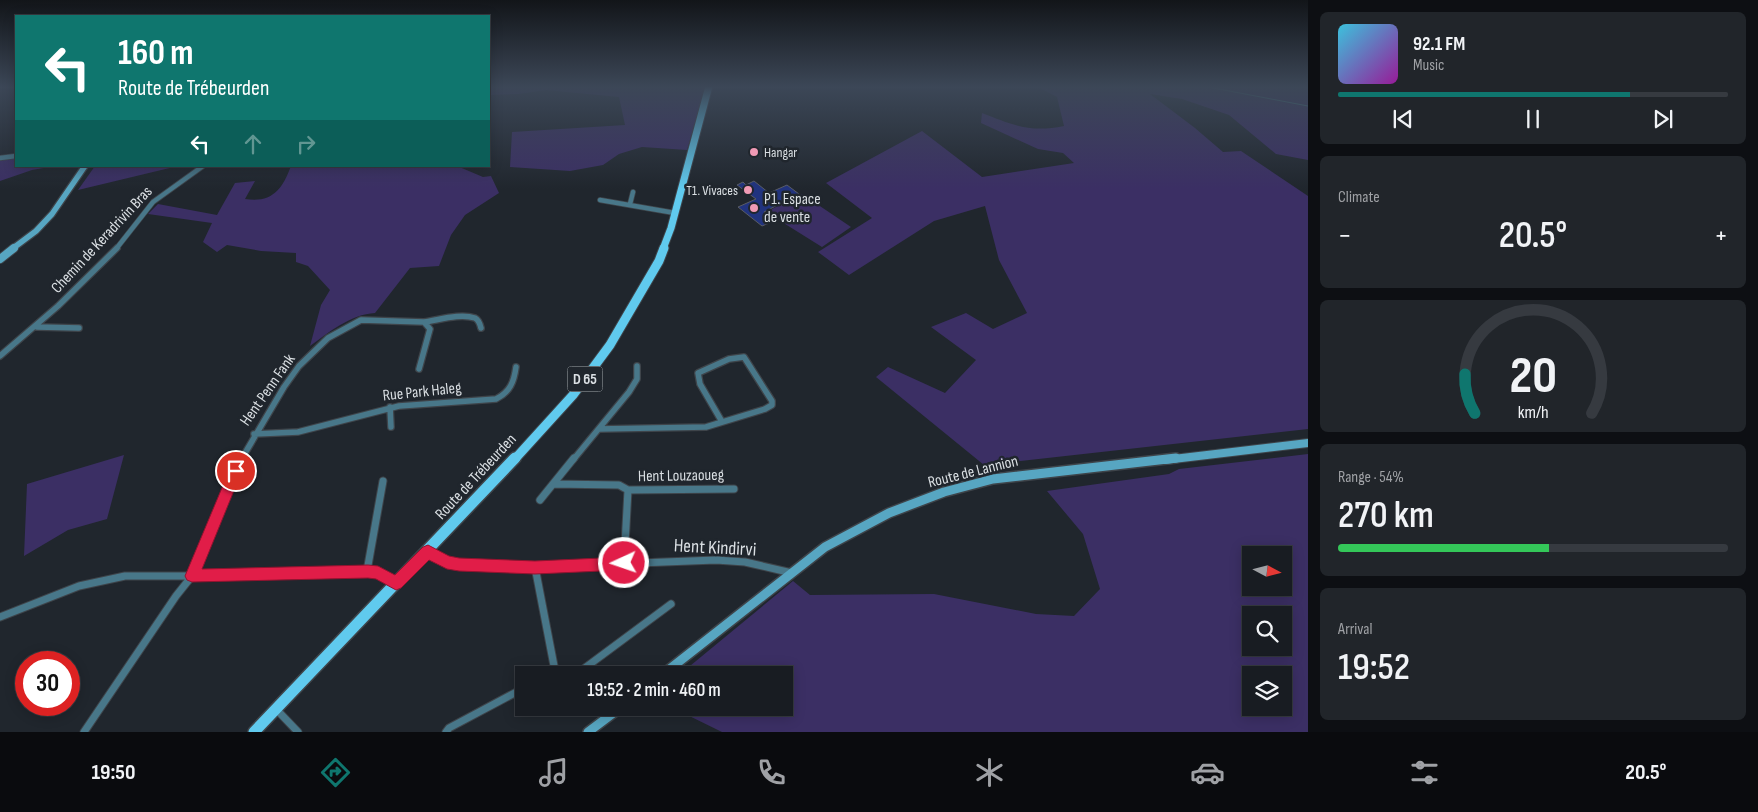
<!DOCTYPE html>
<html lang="en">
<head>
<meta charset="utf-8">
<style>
  :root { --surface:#181c22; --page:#21252a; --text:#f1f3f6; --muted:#9fa1a5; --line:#363a40; --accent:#0f766e }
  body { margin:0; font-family:"Sofia Sans Condensed",sans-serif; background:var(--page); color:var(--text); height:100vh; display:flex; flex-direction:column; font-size:19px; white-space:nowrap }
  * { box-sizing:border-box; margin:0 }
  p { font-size:16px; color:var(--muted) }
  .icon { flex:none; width:28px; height:28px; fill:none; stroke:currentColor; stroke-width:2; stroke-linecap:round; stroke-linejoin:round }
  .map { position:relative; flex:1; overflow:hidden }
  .drawer { display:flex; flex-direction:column; gap:12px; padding:12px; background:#0d0f13; width:450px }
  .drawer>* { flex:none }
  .top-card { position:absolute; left:15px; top:15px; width:475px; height:152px; border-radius:0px; box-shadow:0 2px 12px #0003,0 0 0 1px var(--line); background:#0f766e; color:#fff; overflow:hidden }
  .needle { width:32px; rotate:97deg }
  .tools { position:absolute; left:1242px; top:546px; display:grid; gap:10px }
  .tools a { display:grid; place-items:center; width:50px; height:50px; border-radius:0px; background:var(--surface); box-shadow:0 2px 12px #0003,0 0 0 1px var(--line); font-size:25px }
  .speed { position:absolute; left:15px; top:651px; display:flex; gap:10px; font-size:25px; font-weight:700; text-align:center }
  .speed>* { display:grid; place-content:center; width:65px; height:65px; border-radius:50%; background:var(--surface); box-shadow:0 2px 12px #0003,0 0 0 1px var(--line); line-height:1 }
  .speed .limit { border:8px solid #d22; background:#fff; color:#111 }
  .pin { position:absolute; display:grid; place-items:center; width:42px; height:42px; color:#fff; margin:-21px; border:2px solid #fff; border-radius:50%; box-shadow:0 1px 5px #0007 }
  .me { position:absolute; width:55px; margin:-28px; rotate:267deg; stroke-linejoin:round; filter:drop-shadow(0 0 4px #0008) }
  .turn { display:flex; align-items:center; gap:18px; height:105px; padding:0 20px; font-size:22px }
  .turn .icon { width:65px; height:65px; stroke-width:2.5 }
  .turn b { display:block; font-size:35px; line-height:42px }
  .lanes { display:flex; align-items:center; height:48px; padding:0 20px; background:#0003; justify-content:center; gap:25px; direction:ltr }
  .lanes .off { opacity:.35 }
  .big { font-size:38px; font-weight:600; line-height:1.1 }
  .drawer .card { flex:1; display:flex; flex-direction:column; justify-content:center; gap:8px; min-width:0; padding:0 18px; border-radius:8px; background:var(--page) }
  .drawer .dial { align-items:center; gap:0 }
  .dial svg { height:130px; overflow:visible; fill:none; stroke:var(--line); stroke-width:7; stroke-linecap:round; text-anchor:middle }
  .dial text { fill:var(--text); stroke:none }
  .song { display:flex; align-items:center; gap:15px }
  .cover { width:60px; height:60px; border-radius:8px; background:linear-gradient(135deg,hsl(190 70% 55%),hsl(300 70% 35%)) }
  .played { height:5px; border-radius:2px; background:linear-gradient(90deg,var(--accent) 75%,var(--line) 75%) }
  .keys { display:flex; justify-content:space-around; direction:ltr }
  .heat { display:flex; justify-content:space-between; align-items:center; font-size:28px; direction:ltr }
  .charge { height:8px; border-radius:4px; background:linear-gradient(90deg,#34c759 54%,var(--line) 0) }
  .trip { position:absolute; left:515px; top:666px; width:278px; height:50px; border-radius:0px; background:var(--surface); box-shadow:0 2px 12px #0003,0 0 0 1px var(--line); font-weight:600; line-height:50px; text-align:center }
  .tabs { display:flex; height:80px; justify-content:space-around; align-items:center; background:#0a0b0e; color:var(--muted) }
  .tabs .icon { width:35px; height:35px }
  .tabs .current { color:var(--accent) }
  .tabs b { font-size:22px; color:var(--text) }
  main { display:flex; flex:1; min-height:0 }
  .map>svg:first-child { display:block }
</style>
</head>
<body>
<main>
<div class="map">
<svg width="1308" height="732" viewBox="0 0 1308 732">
  <rect width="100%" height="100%" fill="#20262d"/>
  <!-- green -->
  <path fill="#3b2f64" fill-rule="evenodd" d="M489,86H706L687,150L642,147L619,154L603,165L570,171L510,167L512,132L625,125L619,97L546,90L518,94L489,95Z
    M1036,86H1308V160L1276,154L1229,115L1182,99L1150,94L1195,128L1223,152L1241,151L1308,196V429L984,465L876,377L888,367L945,393L976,360L931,327L966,313L993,329L1027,313L999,260L985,206L934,221L849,275L818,252L872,218L826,183L922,131L982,177L1074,163L1063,153L1038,149L981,123L982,113C1013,125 1030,133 1064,126L1057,97Z
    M16,158V166H55L32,170L0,181V160Z
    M95,166H178L78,190Z
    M291,166H457L483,177L491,176L499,193L465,215L451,235L439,266L410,268L375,313C351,314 328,333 310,346L321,305L330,290L308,266L296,262V253L261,251L227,245L217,252L203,242L212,223L148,214L158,204L217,215L235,183L255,181L245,199C272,203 282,190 291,166Z
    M802,194L851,227L822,247L766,212Z
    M1308,454V732H722L673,708H784V675H679L793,581L810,595L934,594L1036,614L1074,616L1100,589L1083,534L1047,491L1169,474L1179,469ZM1251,555H1284V588H1251ZM1251,615H1284V648H1251ZM1251,675H1284V708H1251Z
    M124,455L107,519L68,530L24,556L27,484Z"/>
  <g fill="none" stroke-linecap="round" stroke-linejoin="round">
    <!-- stream -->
    <path stroke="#488b90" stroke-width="1" d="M1203,86L1308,106"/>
  </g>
  <!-- building -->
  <path fill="#21337e" stroke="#595c65" d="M754,181L769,193L787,185L799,194L764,212L774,221L762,226L738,207L756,199L737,185L743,182L746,185Z"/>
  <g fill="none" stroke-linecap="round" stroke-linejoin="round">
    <defs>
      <path id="street-far2" d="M0,158L16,156
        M600,200L675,213
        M630,204L633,192
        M116,249L153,202L203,166"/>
      <path id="street-far1" d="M424,322C439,320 460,313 475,318C479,320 480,324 481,328
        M37,327L79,328
        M0,356L58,306L117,248
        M390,407L391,427
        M599,429L706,427L765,409L772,405V401L744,357L729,359L698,373L700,384L721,420
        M254,434L298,432L399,406L496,399C510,392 514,382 516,367
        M241,460L284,387L299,366L328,338L361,320L424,322L430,329L419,369
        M573,460L629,392L637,379V366"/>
      <path id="street" d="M554,484L619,485L628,490
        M628,490L734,489
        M540,500L574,458
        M428,551L447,563L459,564L535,567L716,560L745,562L792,573
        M624,563L628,490
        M535,567L555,671L547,675
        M367,571L383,481
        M0,617L79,586L125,576H228L367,571L378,572L396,583
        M555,671L568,675
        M571,675L578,673L671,604
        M276,709L298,732
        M84,732L176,596L192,576L241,458
        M446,732L449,728L524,688"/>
      <path id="secondary-far2" d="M12,249L36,231L52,214L85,166"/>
      <path id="secondary-far1" d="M0,259L14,248
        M1165,460L1308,443"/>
      <path id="secondary" d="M662,675L825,547L889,513L944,492L993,479L1176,458
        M588,732L620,708"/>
      <path id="primary-far2" d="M663,249L671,228L709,86"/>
      <path id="primary-far1" d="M514,460L573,395L610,345L659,261L664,248"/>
      <path id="primary" d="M254,732L515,458"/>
    </defs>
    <!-- street-far2 casing -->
    <use href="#street-far2" stroke="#3e444a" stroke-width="6"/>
    <!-- street-far1 casing -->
    <use href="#street-far1" stroke="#3e444a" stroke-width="8"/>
    <!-- street casing -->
    <use href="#street" stroke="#3e444a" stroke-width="9"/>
    <!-- secondary-far2 casing -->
    <use href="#secondary-far2" stroke="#3e444a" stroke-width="8"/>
    <!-- secondary-far1 casing -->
    <use href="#secondary-far1" stroke="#3e444a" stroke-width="10"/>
    <!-- secondary casing -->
    <use href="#secondary" stroke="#3e444a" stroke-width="12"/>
    <!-- primary-far2 casing -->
    <use href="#primary-far2" stroke="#3e444a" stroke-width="9"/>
    <!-- primary-far1 casing -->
    <use href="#primary-far1" stroke="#3e444a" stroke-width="11"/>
    <!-- primary casing -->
    <use href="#primary" stroke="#3e444a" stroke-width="14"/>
    <!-- street-far2 -->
    <use href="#street-far2" stroke="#487789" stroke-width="4.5"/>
    <!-- street-far1 -->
    <use href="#street-far1" stroke="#487789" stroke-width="5.5"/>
    <!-- street -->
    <use href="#street" stroke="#487789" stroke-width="7"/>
    <!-- secondary-far2 -->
    <use href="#secondary-far2" stroke="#57a6c2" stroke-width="5.5"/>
    <!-- secondary-far1 -->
    <use href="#secondary-far1" stroke="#57a6c2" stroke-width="8"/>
    <!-- secondary -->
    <use href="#secondary" stroke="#57a6c2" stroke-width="9"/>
    <!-- primary-far2 -->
    <use href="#primary-far2" stroke="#60caee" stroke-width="7"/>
    <!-- primary-far1 -->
    <use href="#primary-far1" stroke="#60caee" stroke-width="9"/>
    <!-- primary -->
    <use href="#primary" stroke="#60caee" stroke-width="11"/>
  </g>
  <!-- sky -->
  <linearGradient id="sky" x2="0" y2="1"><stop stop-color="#121519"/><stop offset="0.46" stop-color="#3c4757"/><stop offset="1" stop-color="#3c4757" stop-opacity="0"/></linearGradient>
  <rect width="1308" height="189" fill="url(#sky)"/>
  <!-- route -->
  <path fill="#e11d48" stroke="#92132f" d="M236,466L240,467L242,471L202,569L368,565L378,566L395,575L423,547L428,545L449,556L459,558L535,561L624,557L629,558L631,563L629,568L624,570L535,574L459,571L447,569L429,560L401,588L396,590L376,579L368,578L192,582L187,580L185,576L229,471L231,467Z"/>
  <!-- markers -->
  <g fill="#f09ab5" stroke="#20262d" stroke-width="2">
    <circle cx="754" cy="152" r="5"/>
    <circle cx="748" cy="190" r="5"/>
    <circle cx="754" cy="208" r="5"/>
  </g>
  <g text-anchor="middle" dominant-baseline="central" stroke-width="5" stroke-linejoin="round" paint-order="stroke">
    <!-- far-poi labels -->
    <g font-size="14" fill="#dadfe3" stroke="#20262d" text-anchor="start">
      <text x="764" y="152">Hangar</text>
      <text x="738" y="190" text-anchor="end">T1. Vivaces</text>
    </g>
    <!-- shield labels -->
    <rect fill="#20262d" stroke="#a2a8ac" stroke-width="1" x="567.5" y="366.5" width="35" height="25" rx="4"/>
    <g font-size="15" font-weight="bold" fill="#dadfe3">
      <text x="585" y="379">D 65</text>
    </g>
    <!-- poi labels -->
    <g font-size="16" fill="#dadfe3" stroke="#20262d" text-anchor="start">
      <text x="764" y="199">P1. Espace<tspan x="764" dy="18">de vente</tspan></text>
    </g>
    <!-- street labels -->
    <g font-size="16" fill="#dadfe3" stroke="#20262d">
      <text transform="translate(102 240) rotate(-47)">Chemin de Keradrivin Bras</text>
      <text transform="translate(268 390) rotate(-55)">Hent Penn Fank</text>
      <text transform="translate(422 392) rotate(-6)">Rue Park Haleg</text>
      <text transform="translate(973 472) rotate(-14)">Route de Lannion</text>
      <text transform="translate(681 476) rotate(-1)">Hent Louzaoueg</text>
      <text transform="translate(476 477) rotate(-47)">Route de Trébeurden</text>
    </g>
    <!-- near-street labels -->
    <g font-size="19" fill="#dadfe3" stroke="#20262d">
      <text transform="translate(715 548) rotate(3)">Hent Kindirvi</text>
    </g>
  </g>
</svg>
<div class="tools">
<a><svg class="needle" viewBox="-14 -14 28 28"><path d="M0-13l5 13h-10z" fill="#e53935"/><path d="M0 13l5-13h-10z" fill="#9fa1a5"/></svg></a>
<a><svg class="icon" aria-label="search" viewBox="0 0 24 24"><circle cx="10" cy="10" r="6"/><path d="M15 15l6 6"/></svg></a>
<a><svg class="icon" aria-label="layers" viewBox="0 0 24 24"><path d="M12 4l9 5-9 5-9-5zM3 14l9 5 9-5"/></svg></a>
</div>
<div class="speed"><div class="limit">30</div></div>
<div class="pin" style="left:236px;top:471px;background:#d93025"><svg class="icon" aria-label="arrive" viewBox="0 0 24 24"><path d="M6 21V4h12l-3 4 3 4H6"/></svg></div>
<svg class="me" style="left:624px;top:563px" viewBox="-20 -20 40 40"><circle r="17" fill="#e11d48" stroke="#fff" stroke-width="3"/><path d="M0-11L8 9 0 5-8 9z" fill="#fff"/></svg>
<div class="trip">19:52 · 2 min · 460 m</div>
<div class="top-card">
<div class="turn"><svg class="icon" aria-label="left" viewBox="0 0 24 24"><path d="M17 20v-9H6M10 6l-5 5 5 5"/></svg><div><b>160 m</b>Route de Trébeurden</div></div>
<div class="lanes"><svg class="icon" aria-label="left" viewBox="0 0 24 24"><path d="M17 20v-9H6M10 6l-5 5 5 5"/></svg><svg class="icon off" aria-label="ahead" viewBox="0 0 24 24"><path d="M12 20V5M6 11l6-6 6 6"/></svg><svg class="icon off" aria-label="right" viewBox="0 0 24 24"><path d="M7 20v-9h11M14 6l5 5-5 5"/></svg></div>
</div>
</div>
<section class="drawer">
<div class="card">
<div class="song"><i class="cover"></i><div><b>92.1 FM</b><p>Music</p></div></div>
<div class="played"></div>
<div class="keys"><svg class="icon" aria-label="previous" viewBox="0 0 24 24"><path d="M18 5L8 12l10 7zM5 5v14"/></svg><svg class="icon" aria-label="pause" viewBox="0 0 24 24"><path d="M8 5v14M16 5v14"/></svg><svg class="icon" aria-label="next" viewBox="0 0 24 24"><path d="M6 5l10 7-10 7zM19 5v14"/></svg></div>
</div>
<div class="card"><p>Climate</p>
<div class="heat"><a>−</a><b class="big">20.5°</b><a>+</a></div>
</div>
<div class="card dial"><svg viewBox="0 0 100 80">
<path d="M14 69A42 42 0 1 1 86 69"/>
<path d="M14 69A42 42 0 0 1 8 45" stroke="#0f766e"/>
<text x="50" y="56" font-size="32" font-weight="700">20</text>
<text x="50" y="72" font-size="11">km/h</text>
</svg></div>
<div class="card"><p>Range · 54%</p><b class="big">270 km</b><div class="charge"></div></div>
<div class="card"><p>Arrival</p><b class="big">19:52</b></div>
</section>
</main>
<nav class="tabs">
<b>19:50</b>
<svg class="icon current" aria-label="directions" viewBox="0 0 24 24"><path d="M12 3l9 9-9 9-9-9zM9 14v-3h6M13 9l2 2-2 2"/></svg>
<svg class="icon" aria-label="music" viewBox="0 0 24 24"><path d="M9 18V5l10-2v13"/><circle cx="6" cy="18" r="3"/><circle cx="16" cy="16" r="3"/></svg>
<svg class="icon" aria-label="phone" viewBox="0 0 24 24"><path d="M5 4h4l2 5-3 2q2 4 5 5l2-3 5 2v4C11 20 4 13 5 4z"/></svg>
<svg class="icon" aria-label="climate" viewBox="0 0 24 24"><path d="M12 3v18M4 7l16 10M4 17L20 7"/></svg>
<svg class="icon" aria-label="car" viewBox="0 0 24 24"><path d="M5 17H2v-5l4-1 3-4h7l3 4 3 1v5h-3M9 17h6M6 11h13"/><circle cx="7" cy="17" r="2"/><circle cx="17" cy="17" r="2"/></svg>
<svg class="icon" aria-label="filters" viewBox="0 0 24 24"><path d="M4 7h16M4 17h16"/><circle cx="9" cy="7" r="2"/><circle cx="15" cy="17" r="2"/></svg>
<b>20.5°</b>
</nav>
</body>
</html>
